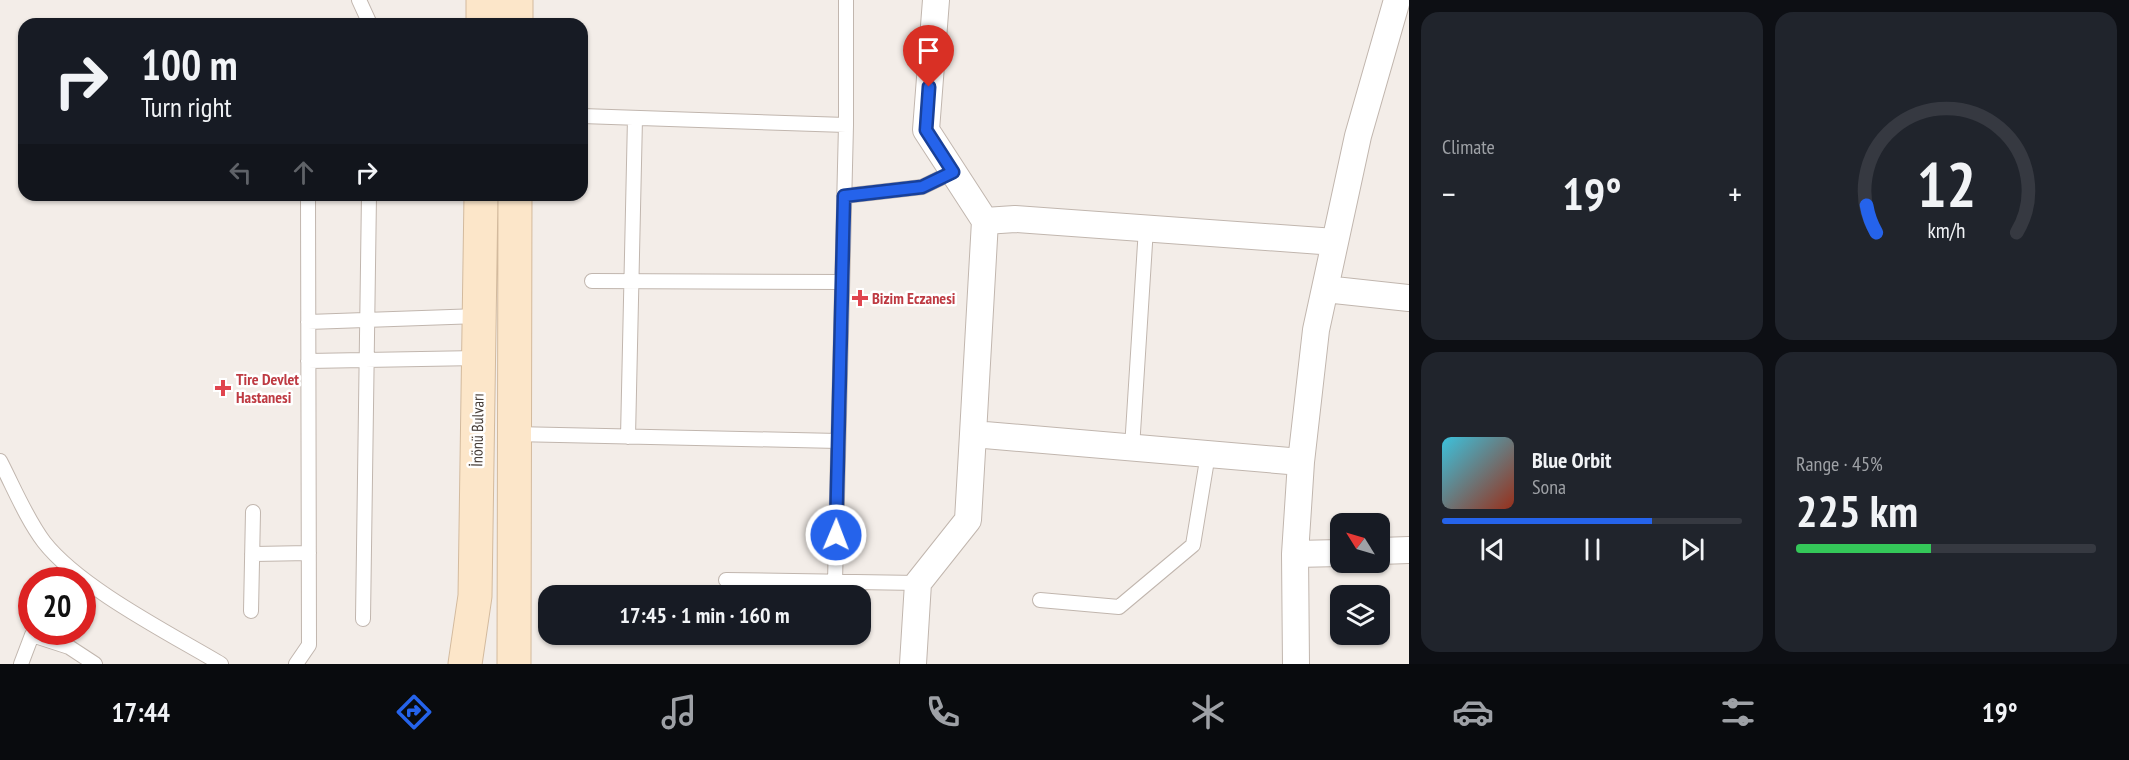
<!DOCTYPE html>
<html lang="en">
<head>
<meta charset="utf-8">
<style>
  :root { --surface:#171b24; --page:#20242c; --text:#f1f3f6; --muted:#9ea1a6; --line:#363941; --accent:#2563eb }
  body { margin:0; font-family:"PT Sans Narrow",sans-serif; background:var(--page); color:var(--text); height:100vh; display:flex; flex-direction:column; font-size:22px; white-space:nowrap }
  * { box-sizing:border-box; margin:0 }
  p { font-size:20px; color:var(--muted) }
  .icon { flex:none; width:33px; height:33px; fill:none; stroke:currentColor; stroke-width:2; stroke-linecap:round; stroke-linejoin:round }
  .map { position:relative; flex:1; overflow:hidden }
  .details { display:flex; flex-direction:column; gap:12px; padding:12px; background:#0d0f14; width:720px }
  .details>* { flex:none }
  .hud { position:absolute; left:18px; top:18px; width:570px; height:183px; border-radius:18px; box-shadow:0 2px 4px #0004; background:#171b24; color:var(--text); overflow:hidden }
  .needle { width:39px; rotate:307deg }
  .fabs { position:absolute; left:1330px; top:513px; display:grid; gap:12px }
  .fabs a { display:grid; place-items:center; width:60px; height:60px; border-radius:12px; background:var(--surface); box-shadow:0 2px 4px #0004; font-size:30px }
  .speed { position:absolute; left:18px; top:567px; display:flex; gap:12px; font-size:30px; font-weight:700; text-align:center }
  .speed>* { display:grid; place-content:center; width:78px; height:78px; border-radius:50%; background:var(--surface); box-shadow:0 2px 4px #0004; line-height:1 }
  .speed .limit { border:9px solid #d22; background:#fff; color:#111 }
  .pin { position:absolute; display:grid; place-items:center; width:51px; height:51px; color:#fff; margin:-62px -26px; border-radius:50% 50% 50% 0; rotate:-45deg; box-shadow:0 0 6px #0007 }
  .pin .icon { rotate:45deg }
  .me { position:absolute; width:66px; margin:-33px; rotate:1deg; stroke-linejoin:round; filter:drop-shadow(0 0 4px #0008) }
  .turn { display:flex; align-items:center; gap:21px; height:126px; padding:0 24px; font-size:27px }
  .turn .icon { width:78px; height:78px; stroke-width:2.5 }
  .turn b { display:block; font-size:42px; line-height:51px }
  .lanes { display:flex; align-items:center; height:57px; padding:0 24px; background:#0003; justify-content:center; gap:30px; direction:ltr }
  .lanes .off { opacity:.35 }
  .big { font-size:45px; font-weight:800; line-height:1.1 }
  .details .card { flex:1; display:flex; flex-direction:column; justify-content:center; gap:9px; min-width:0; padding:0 21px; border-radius:18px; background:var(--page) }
  .details .dial { align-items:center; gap:0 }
  .dial svg { height:156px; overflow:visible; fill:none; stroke:var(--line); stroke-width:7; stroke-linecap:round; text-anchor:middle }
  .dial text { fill:var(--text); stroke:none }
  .song { display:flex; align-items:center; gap:18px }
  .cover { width:72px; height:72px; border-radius:9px; background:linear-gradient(135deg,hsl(190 70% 55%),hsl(10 70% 35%)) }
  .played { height:6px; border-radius:3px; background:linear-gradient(90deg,var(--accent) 70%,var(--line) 70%) }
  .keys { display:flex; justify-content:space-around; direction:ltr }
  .heat { display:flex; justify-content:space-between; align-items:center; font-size:33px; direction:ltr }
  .charge { height:9px; border-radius:4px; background:linear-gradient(90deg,#34c759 45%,var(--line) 0) }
  .details .tiles { flex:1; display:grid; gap:12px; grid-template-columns:repeat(2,1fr) }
  .trip { position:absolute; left:538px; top:585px; width:333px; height:60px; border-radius:18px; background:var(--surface); box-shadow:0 2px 4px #0004; font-weight:800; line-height:60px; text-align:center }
  .tab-bar { display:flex; height:96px; justify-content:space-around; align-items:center; background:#090b0e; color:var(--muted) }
  .tab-bar .icon { width:42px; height:42px }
  .tab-bar .active { color:var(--accent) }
  .tab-bar b { font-size:27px; color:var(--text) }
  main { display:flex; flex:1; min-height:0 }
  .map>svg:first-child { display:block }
</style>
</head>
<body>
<main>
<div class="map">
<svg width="1409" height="664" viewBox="0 0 1409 664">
  <rect width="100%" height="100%" fill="#f3ede8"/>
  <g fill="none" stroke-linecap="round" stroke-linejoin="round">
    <defs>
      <path id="service" d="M359,0L370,24
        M582,116L846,125
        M844,196L922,187L953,172
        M592,281L842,282
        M308,322L479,316
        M308,361L478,358
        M514,434L838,441
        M628,437L635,118
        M1132,448L1146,228
        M0,461C14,488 26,518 44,542C80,588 169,633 221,664
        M252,554L309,553
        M726,580L918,583
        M835,582L846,125V0
        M1040,600L1119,607L1193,545L1208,454
        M251,611L253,512
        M363,619L369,195
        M21,664L32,635L69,647L95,664
        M296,664L309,645L308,195"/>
      <path id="minor" d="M936,0L926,130L985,221L1015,219L1335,242
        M985,221L973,434L1301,462
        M1325,289L1409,298
        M1380,551L1409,550
        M1295,554L1341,553
        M913,664L918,583L968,520L973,434
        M1296,664L1295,554L1301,462L1316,330L1358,136L1397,0"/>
      <path id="secondary" d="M483,24V0
        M516,24V0
        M465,664L475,596L481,195
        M514,664L515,195"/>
    </defs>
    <!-- service casing -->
    <use href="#service" stroke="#c1b6ae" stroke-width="16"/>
    <!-- minor casing -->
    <use href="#minor" stroke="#c1b6ae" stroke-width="28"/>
    <!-- secondary casing -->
    <use href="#secondary" stroke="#d3ba9d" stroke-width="35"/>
    <!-- service -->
    <use href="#service" stroke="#fff" stroke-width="14"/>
    <!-- minor -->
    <use href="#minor" stroke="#fff" stroke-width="26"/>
    <!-- secondary -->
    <use href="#secondary" stroke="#fce6c9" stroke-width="33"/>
  </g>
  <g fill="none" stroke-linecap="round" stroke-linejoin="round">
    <defs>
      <path id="route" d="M836,535L844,196L922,187L953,172L926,130L929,87"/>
    </defs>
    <!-- route casing -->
    <use href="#route" stroke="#184099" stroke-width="15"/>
    <!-- route -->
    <use href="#route" stroke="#2563eb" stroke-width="10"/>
  </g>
  <!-- markers -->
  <g fill="#e0444e" stroke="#fff" stroke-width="2">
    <path d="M857 289h6v6h6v6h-6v6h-6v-6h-6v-6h6z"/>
    <path d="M220 379h6v6h6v6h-6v6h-6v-6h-6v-6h6z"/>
  </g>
  <g text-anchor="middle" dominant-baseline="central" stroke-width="5" stroke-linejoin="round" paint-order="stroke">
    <!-- health labels -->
    <g font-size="16" font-weight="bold" fill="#be3a42" stroke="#fff" text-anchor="start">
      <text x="872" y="298">Bizim Eczanesi</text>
      <text x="236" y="379">Tire Devlet<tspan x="236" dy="18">Hastanesi</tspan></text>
    </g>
    <!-- street labels -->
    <g font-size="16" fill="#463d37" stroke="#fff">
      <text transform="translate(477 430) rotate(-89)">İnönü Bulvarı</text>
    </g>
  </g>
</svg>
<div class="fabs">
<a><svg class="needle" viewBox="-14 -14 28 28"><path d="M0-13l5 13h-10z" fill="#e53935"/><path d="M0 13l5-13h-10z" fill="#9ea1a6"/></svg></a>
<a><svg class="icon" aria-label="layers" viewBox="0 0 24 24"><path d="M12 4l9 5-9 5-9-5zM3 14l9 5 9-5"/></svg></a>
</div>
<div class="speed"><div class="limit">20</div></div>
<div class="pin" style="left:929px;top:87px;background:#d93025"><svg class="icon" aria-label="arrive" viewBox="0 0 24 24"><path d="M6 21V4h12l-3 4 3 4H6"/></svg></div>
<svg class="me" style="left:836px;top:535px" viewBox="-20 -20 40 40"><circle r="17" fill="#2563eb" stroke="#fff" stroke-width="3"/><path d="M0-11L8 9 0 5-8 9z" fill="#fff"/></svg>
<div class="trip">17:45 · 1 min · 160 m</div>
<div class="hud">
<div class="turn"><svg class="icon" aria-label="right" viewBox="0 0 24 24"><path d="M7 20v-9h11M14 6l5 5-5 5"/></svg><div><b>100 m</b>Turn right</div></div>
<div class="lanes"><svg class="icon off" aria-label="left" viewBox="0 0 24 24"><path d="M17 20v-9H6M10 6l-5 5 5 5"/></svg><svg class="icon off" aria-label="ahead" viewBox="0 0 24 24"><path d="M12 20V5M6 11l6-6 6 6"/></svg><svg class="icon" aria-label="right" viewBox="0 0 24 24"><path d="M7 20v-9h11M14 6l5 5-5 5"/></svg></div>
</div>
</div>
<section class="details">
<div class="tiles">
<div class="card"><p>Climate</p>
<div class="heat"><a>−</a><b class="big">19°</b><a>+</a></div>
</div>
<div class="card dial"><svg viewBox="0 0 100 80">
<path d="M14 69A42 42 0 1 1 86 69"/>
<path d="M14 69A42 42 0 0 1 9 55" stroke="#2563eb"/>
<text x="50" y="56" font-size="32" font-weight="700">12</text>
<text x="50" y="72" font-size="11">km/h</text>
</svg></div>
<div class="card">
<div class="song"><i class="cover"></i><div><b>Blue Orbit</b><p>Sona</p></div></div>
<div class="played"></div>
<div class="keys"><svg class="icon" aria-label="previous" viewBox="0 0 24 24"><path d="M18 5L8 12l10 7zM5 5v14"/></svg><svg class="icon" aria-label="pause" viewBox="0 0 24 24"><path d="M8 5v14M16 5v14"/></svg><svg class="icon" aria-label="next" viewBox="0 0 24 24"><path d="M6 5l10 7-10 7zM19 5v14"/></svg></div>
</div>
<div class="card"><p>Range · 45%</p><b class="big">225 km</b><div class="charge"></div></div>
</div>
</section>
</main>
<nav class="tab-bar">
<b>17:44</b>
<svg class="icon active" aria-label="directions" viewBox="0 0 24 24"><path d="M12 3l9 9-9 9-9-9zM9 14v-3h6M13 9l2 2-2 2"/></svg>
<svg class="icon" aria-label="music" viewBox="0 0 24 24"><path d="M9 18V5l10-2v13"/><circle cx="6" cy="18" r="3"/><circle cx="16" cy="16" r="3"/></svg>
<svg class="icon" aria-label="phone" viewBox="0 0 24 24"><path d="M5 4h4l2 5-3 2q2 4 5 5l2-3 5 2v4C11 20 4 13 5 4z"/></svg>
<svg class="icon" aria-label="climate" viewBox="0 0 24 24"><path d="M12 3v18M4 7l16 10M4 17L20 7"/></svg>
<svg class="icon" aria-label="car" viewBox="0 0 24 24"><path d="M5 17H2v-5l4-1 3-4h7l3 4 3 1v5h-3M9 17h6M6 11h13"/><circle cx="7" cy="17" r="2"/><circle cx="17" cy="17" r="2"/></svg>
<svg class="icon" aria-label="filters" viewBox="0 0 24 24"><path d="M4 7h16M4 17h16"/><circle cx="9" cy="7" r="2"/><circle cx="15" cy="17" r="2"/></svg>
<b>19°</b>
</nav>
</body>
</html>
